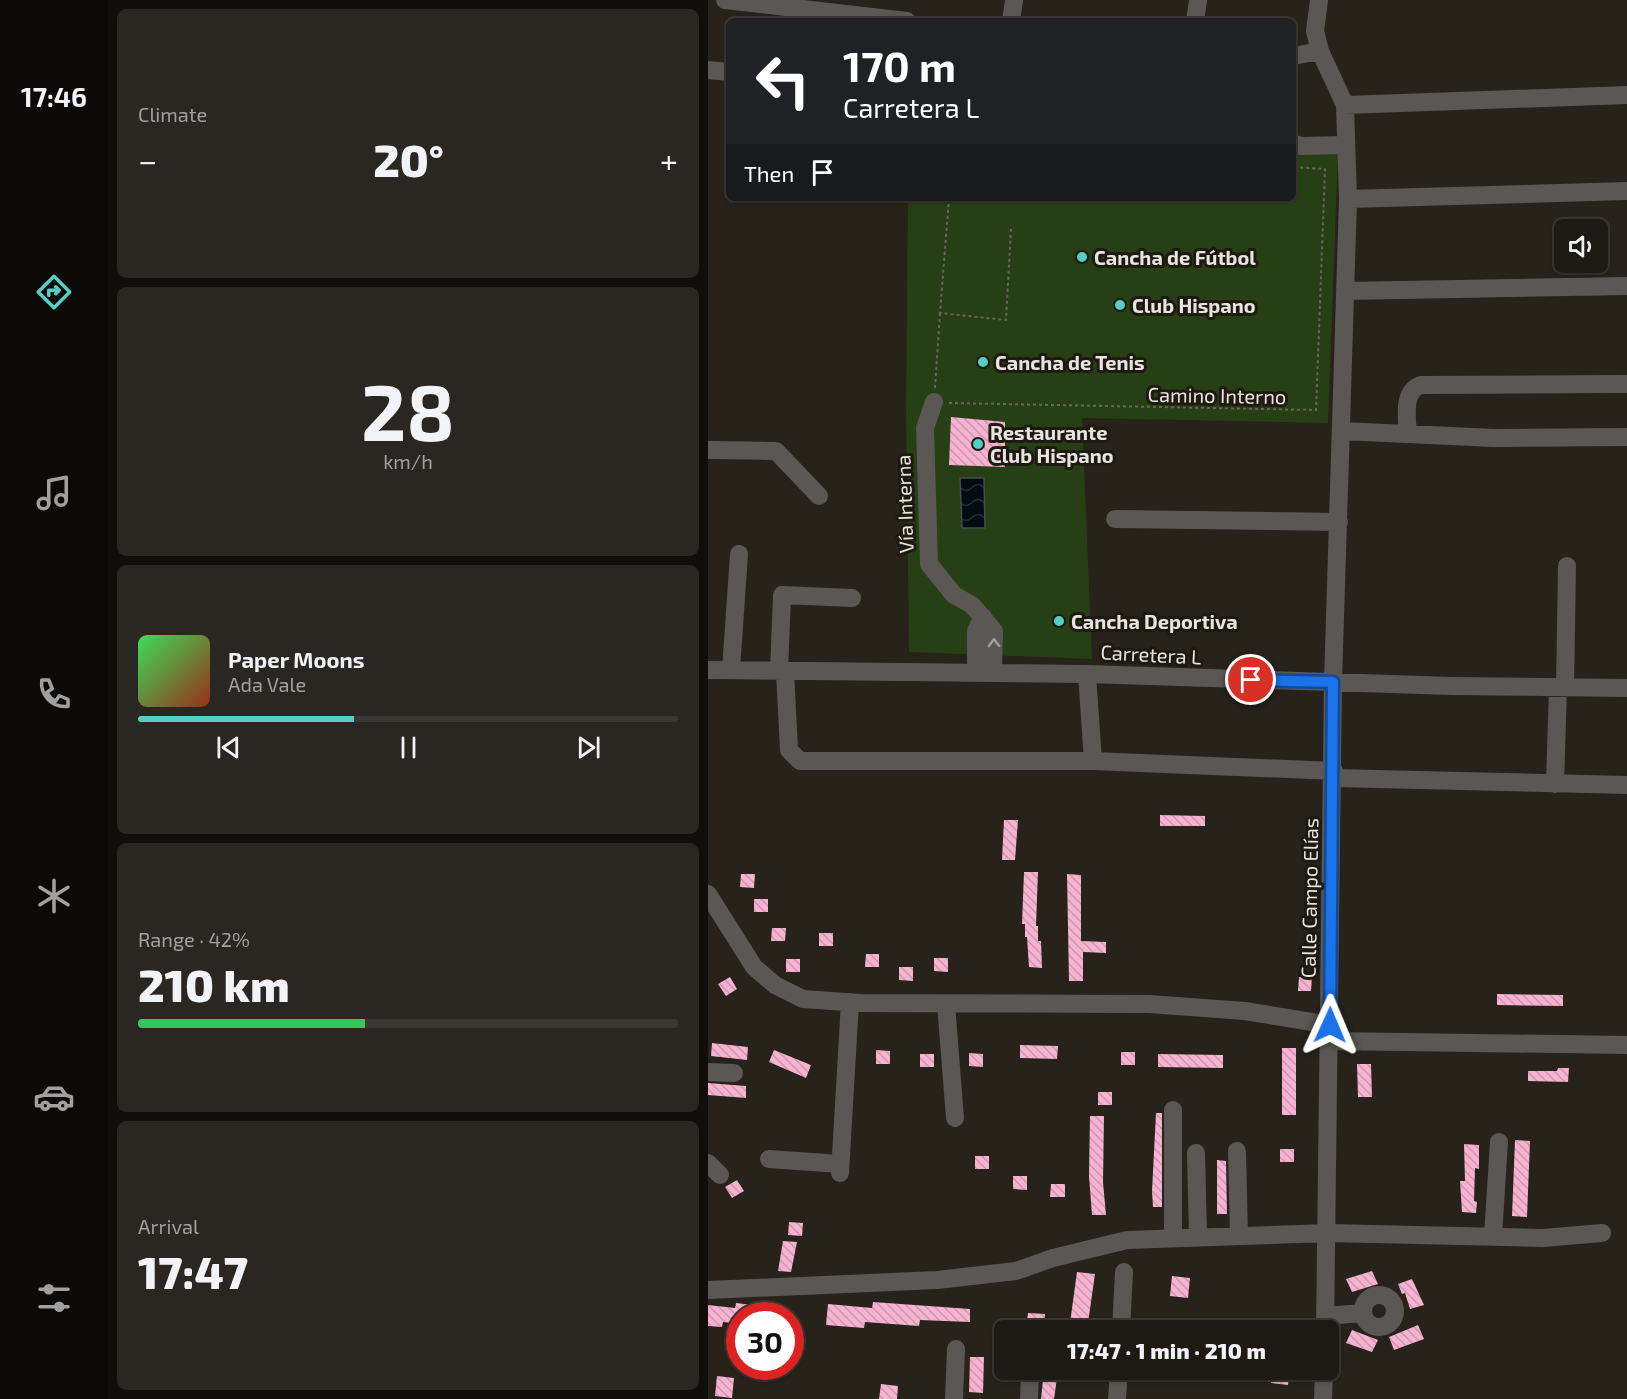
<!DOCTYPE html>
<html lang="en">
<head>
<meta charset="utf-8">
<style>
  :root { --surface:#1d1a14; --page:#2a2722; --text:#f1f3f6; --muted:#a0a1a0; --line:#3b3834; --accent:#55cec6 }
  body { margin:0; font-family:"Exo 2",sans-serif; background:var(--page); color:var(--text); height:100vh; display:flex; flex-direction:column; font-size:22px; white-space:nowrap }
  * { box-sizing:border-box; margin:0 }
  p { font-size:20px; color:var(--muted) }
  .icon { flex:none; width:33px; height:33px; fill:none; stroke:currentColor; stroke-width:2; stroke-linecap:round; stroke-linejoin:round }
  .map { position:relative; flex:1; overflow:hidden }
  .sheet { display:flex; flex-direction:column; gap:9px; padding:9px; background:#100e0b; width:600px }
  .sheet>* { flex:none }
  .guide { position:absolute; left:18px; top:18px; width:570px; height:183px; border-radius:9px; box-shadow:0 2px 4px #0004,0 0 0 2px var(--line); background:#202124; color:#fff; overflow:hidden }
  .buttons { position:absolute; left:846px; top:219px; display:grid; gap:12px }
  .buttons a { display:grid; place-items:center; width:54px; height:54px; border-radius:9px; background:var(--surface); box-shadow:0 2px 4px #0004,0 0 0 2px var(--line); font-size:30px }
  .speed { position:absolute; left:18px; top:1302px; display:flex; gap:12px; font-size:30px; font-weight:700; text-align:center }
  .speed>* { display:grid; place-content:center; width:78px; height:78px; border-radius:50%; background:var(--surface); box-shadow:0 2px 4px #0004,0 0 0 2px var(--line); line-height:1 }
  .speed .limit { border:9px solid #d22; background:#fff; color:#111 }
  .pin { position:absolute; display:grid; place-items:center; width:51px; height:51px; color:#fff; margin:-26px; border:3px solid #fff; border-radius:50%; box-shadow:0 2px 6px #0007 }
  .me { position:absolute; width:66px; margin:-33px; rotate:1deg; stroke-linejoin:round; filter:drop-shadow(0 0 4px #0008) }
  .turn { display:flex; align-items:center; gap:21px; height:126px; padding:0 18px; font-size:27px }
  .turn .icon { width:78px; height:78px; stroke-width:2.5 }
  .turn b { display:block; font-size:42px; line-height:51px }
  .then { display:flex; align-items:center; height:57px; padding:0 18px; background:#0003; gap:12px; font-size:22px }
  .big { font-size:45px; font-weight:800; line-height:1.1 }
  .sheet .tile { flex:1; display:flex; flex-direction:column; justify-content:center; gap:9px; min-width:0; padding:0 21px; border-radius:9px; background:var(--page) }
  .sheet .dial { align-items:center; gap:0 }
  .dial b { font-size:78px; line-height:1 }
  .song { display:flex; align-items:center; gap:18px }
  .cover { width:72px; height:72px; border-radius:9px; background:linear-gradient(135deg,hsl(130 70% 55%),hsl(10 70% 35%)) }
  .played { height:6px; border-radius:3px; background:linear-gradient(90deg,var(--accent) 40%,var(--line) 40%) }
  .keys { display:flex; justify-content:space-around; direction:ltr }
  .heat { display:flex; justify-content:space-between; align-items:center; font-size:33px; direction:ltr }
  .charge { height:9px; border-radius:4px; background:linear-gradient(90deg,#34c759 42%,var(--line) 0) }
  .trip { position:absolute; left:286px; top:1320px; width:345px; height:60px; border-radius:9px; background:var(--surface); box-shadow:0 2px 4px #0004,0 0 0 2px var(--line); font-weight:800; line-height:60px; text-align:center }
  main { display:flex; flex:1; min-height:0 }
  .tabs { display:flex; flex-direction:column; width:108px; justify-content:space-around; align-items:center; background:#0c0a08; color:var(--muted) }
  .tabs .icon { width:42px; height:42px }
  .tabs .selected { color:var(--accent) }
  .tabs b { font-size:27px; color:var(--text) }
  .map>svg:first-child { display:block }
</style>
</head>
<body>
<main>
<nav class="tabs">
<b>17:46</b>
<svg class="icon selected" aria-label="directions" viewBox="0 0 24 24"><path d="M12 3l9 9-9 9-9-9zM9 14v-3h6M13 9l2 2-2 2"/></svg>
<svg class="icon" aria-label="music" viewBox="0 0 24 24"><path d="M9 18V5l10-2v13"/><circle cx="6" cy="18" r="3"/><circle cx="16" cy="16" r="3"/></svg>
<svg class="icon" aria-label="phone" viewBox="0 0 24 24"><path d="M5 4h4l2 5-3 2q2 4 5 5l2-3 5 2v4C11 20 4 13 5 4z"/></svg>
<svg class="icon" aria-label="climate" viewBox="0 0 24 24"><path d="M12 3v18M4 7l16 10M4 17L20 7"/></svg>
<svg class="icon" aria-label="car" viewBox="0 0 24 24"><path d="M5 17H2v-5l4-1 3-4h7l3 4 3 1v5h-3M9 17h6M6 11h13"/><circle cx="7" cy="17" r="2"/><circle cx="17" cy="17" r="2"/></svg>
<svg class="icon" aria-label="filters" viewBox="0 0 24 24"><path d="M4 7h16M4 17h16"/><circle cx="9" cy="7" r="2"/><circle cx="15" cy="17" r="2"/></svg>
</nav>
<section class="sheet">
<div class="tile"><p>Climate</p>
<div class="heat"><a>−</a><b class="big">20°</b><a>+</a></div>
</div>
<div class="tile dial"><b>28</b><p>km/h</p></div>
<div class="tile">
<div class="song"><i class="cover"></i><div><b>Paper Moons</b><p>Ada Vale</p></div></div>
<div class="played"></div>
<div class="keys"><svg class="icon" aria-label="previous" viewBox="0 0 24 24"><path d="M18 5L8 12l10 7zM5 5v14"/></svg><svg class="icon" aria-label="pause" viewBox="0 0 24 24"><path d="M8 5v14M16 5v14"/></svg><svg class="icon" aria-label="next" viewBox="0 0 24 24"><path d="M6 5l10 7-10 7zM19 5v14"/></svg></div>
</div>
<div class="tile"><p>Range · 42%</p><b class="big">210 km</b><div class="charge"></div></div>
<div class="tile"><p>Arrival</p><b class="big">17:47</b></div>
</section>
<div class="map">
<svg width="919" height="1399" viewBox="0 0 919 1399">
  <defs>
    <pattern id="water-waves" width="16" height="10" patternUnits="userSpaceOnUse" patternTransform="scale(1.5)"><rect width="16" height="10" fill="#000b12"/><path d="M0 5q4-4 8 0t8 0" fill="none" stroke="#252e34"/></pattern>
    <pattern id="building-back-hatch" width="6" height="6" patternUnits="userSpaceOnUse" patternTransform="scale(1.5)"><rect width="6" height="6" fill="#f7b2d1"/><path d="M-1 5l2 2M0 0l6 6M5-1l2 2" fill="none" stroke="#cb97ae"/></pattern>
  </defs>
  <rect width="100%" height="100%" fill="#27221a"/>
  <!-- pitch -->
  <path fill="#273f14" d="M585,152L630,153L620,423L374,418L384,659L201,652L198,411L200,198H585Z"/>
  <!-- water -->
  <path fill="url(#water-waves)" stroke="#464c50" stroke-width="1.5" d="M252,478H276L277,528H254Z"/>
  <!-- building -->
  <path fill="url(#building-back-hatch)" d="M243,417L297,422V467L241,465Z
    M452,815L497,816V826H452Z
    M296,820H310L307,860H294Z
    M316,872H330L328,926H330V941H333L334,968L321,967L319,937H317V924H314Z
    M33,874H47L46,888L32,887Z
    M359,874L373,875V941L398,942V953L375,952V981H361Z
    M46,899H60V912H46Z
    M64,928H78L77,941H63Z
    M111,933H125V946H111Z
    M158,954H171V967H157Z
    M226,958H240V972L226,971Z
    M78,959H92V972H78Z
    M191,967H205V981L191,980Z
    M22,977L29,989L18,996L10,984Z
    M591,977H604L603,991H590Z
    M789,994L855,995V1006L789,1005Z
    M4,1043L40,1047L39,1060L3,1056Z
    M312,1045L350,1046L349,1059L312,1058Z
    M574,1048H588V1115H574Z
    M66,1050L103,1065L98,1078L61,1062Z
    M168,1050L182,1051V1064H168Z
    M413,1052H427V1065H413Z
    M261,1053L275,1054V1067L261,1066Z
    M212,1054H226V1067H212Z
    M450,1054L515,1055V1068L450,1067Z
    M649,1064H663L664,1097H650Z
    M850,1068H861L860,1082L820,1081V1071H849Z
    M0,1083L38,1086V1098L0,1095Z
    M390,1092H404V1105H390Z
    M448,1113H454V1207H445L444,1191Z
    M382,1116H396L395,1182L398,1215H384L381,1176Z
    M807,1140L822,1141L819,1217L804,1216Z
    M756,1144L771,1145V1169L767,1168L766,1201L769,1202L768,1213L754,1212L752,1181H757Z
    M572,1149H586V1162H572Z
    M267,1156H281V1169H267Z
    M509,1160L518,1161L519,1214H509Z
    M305,1176H319V1190L305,1189Z
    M29,1180L36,1191L24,1198L17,1187Z
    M343,1184H357V1197H342Z
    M81,1222L95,1223L94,1236L80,1235Z
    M75,1241L89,1242L83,1272L70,1271Z
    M664,1271L670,1284L644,1292L638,1279Z
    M369,1272L387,1274L379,1330H361Z
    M464,1276L482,1278L480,1298L462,1296Z
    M704,1279L716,1305L702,1309L697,1293L694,1294L690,1284Z
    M165,1302L262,1309V1322L212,1320L211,1326L157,1322L156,1328L118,1325L120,1304L164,1308Z
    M28,1303L45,1305L44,1316H32V1324L15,1322L14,1327L0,1326V1305L27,1308Z
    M320,1313L337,1314L336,1330H318Z
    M710,1325L716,1339L686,1350L681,1337Z
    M644,1330L670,1340L664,1352L638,1343Z
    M262,1357H276L275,1393L261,1392Z
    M336,1370L350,1371L346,1399H333Z
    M564,1370H582L580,1385L563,1383Z
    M9,1376L26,1378L24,1398L7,1396Z
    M173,1384L190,1386L189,1399H171Z"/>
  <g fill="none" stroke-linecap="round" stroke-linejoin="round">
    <!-- path -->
    <path stroke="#6a665f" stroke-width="2" stroke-dasharray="3 3" stroke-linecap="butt" d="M241,198L232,313L298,320L303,228
      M227,388L232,313
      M241,403L608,410L617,169L585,167"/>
    <!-- minor -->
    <path stroke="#5b5754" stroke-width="18" d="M17,0L199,21
      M611,0L607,31L612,51L637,105L640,199L625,682L617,1330
      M303,21L306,0
      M487,21L490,0
      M585,56L612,51
      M0,70L21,72
      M637,105L919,95
      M585,143L592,146L638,145
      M640,199L919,191
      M639,291L919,286
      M226,402L217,428L221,564L246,595L264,605L286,631L285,672
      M634,431L786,438L919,437
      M700,434C699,418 694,391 713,385L919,384
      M0,450L68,451L111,496
      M407,519L631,522
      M0,670L379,674L744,686L919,688
      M23,670L31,554
      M71,671L74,595L144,598
      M77,671L81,750L92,761H385L626,771
      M268,672V631L275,617
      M379,674L385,761
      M857,687L859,566
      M626,778L919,785
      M847,784L850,687
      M0,894L46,967L67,985L95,999L152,1003L441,1004L537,1011L622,1025
      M238,1004L247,1118
      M621,1041L919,1045
      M0,1072L26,1073
      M465,1110V1237
      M529,1151L531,1236
      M488,1153L490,1237
      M61,1159L132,1164
      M0,1163L12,1175
      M132,1173L142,1002
      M785,1236L791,1142
      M0,1290L229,1280L308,1271L345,1258L419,1240L620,1233L835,1238L894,1233
      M655 1311a16 16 0 1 1 32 0a16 16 0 1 1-32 0Z
      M618,1316L654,1313
      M413,1330L416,1272
      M246,1399L248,1349
      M321,1399L322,1370
      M409,1399L411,1370
      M615,1399L616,1370"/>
  </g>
  <!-- one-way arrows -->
  <defs><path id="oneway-chevron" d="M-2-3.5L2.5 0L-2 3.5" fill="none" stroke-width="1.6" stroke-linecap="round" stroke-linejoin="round" transform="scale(1.5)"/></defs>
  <use stroke="#a29e9a" href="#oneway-chevron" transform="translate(286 643) rotate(-91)"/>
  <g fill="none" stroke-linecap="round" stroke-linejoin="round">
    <defs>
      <path id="route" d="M543,680L625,682L622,1025"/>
    </defs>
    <!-- route casing -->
    <use href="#route" stroke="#114b97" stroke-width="15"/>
    <!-- route -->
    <use href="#route" stroke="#1a73e8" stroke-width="10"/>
  </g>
  <!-- markers -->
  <g fill="#55cec6" stroke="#1e1911" stroke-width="2">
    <circle cx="374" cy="257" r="6"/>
    <circle cx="412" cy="305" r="6"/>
    <circle cx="275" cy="362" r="6"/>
    <circle cx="270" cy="444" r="6"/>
    <circle cx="351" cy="621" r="6"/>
  </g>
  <g text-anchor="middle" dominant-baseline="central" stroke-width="6" stroke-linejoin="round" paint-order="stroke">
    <!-- poi labels -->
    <g font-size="20" font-weight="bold" fill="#e8e5df" stroke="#1e1911" text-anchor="start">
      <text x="386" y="257">Cancha de Fútbol</text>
      <text x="424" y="305">Club Hispano</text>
      <text x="287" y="362">Cancha de Tenis</text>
      <text x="282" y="432">Restaurante<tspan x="282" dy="23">Club Hispano</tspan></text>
      <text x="363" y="621">Cancha Deportiva</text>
    </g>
    <!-- street labels -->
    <g font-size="20" fill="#e8e5df" stroke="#1e1911">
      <text transform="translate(509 395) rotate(1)">Camino Interno</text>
      <text transform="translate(196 504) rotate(-92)">Vía Interna</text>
      <text transform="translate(443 654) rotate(3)">Carretera L</text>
      <text transform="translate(601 898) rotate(-89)">Calle Campo Elías</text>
    </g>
  </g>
</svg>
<div class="buttons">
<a><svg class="icon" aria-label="sound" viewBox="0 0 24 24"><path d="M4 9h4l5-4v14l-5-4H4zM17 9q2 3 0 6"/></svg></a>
</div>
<div class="speed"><div class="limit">30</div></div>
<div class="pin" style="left:543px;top:680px;background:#d93025"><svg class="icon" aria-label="arrive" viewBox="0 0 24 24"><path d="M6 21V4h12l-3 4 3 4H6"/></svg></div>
<svg class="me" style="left:622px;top:1025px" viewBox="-20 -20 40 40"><path d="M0-17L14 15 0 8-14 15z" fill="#1a73e8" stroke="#fff" stroke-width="4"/></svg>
<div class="trip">17:47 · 1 min · 210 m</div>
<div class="guide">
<div class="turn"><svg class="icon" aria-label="left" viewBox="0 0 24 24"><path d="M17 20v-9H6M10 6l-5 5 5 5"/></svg><div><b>170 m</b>Carretera L</div></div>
<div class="then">Then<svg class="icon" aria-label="arrive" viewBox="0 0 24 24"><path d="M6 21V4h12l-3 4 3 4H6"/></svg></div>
</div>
</div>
</main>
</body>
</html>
